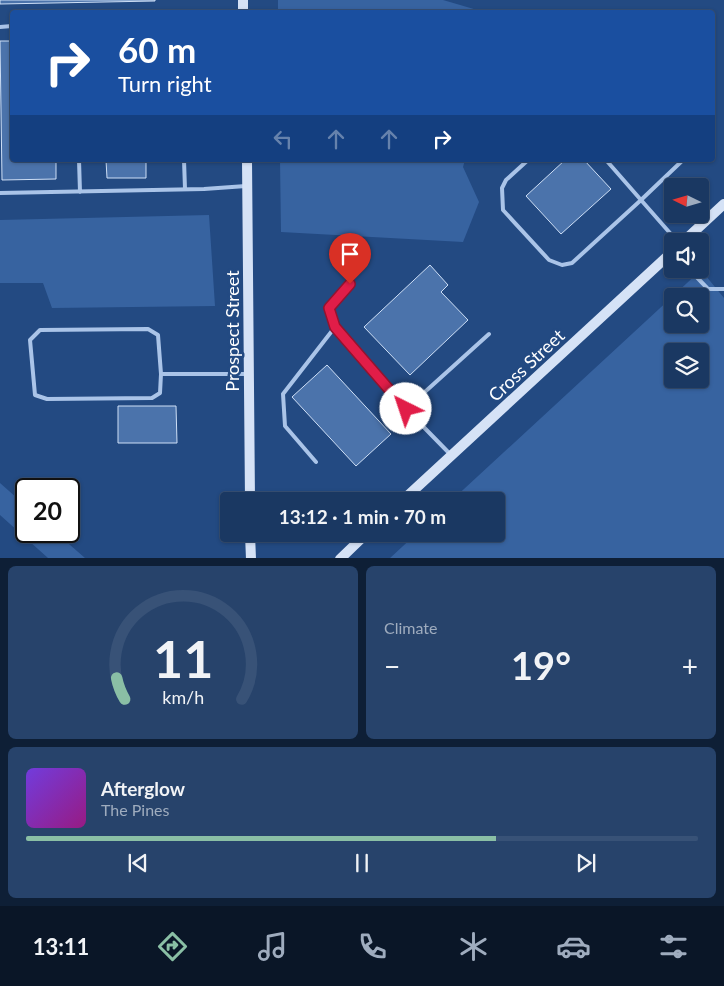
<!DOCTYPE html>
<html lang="en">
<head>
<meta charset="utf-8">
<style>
  :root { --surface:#1a3862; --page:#27436b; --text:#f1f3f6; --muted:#9facbe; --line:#385277; --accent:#8abfa5 }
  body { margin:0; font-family:Lato,sans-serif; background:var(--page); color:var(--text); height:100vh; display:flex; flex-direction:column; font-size:19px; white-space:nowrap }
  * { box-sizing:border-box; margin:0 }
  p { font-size:16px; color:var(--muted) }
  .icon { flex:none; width:28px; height:28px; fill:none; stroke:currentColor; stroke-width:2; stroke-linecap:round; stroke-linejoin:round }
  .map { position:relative; height:558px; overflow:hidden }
  .side { display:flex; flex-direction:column; gap:8px; padding:8px; background:#0e1f36; flex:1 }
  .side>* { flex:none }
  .guide { position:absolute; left:10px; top:10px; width:705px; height:152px; border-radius:5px; box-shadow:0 1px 4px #0004,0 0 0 1px var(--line); background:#1a4fa0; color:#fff; overflow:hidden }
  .needle { width:32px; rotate:275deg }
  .tools { position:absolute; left:664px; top:178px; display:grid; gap:10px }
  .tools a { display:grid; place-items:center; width:45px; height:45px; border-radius:5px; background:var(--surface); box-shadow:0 1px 4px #0004,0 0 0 1px var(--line); font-size:25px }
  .speed { position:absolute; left:15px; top:478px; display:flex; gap:10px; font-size:25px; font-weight:700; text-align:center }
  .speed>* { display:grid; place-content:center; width:65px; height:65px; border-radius:50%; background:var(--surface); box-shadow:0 1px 4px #0004,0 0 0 1px var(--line); line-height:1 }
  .speed .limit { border:2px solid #111; border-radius:8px; background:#fff; color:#111 }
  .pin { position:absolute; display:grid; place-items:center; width:42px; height:42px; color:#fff; margin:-51px -21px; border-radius:50% 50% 50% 0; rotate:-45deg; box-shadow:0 0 5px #0007 }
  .pin .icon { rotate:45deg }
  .me { position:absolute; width:55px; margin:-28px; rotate:319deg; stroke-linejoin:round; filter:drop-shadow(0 0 4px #0008) }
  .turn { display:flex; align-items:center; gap:18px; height:105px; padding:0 25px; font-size:22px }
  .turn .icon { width:65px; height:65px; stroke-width:2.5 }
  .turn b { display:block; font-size:35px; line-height:42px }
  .lanes { display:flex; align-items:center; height:48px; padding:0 25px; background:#0003; justify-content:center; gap:25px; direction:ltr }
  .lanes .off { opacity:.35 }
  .big { font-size:38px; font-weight:700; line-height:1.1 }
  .side .card { flex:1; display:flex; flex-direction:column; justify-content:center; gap:8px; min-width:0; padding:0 18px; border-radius:8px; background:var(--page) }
  .side .dial { align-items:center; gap:0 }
  .dial svg { height:130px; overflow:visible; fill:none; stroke:var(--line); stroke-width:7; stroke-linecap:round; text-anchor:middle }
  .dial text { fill:var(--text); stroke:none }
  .song { display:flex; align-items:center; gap:15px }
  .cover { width:60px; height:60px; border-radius:8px; background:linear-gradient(135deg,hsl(260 70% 55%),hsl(310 70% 35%)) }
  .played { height:5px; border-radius:2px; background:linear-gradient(90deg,var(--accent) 70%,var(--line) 70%) }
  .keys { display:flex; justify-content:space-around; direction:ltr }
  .heat { display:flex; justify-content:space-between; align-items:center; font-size:28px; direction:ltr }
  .side .tiles { flex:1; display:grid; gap:8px; grid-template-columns:1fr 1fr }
  .card:last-child { grid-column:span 2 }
  .trip { position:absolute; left:220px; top:492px; width:285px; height:50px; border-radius:5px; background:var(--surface); box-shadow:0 1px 4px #0004,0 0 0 1px var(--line); font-weight:700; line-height:50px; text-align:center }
  .tabs { display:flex; height:80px; justify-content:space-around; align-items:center; background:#0a1627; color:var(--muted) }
  .tabs .icon { width:35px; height:35px }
  .tabs .current { color:var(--accent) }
  .tabs b { font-size:22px; color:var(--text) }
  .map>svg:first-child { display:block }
</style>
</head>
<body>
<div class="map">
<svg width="724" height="559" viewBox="0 0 724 559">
  <rect width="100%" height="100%" fill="#234a82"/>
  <!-- green -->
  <path fill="#3763a0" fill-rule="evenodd" d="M278,0H443L484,12H278Z
    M280,160H465L463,167L479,202L463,242L281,232Z
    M209,215L215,306L52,308L43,283H0V220Z
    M701,270L724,298V558L389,559L416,534H496V501H451L672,297V324H700V296H673ZM672,351H700V379H672Z
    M0,483L26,506V531H54L85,558H48L0,515Z"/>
  <!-- building -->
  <path fill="#4b73ab" stroke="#cedff6" d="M0,0H155V1L0,4Z
    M0,41H12V160H56V179L2,180Z
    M106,160H146V178H107Z
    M565,160H584L611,189L561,234L526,196Z
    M430,265L448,285L441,292L468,320L410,375L364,327Z
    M327,365L391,434L356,466L292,397Z
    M118,406H176L177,443H118Z"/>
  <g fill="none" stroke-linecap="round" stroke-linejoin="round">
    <!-- lane -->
    <path stroke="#aac4e8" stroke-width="4" d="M0,27L12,26
      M79,160L80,192
      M184,160L185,189
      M528,160L506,180L502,188L503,210L549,260L562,265L572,263L641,200L606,160
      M0,193L204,189L246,186
      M677,241L641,200L683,160
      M689,269L708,289H724
      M335,327L329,308L350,284
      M161,374L158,335L148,329L40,330L30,340L35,395L47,399L152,398L160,393L161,374H248
      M406,409L489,334
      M316,462L285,426L283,394L335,327L406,409L450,454"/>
    <!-- secondary -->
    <path stroke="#d5e2f6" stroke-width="10" d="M243,0V12
      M247,160L250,501
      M684,241L724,204
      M402,501L672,252
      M250,534L251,559
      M340,559L366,534"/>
  </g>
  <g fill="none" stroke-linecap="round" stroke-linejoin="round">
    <defs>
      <path id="route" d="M350,284L329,308L335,327L406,409"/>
    </defs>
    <!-- route casing -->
    <use href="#route" stroke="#92132f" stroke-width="12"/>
    <!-- route -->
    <use href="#route" stroke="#e11d48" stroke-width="9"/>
  </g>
  <g text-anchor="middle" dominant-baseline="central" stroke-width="5" stroke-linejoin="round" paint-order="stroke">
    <!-- street labels -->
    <g font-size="18" fill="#fff" stroke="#234a82">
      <text transform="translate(232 331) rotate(-90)">Prospect Street</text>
      <text transform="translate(526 365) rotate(-43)">Cross Street</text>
    </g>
  </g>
</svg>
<div class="tools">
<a><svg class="needle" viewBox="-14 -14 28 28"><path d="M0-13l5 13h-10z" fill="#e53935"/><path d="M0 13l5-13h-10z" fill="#9facbe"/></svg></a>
<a><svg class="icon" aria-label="sound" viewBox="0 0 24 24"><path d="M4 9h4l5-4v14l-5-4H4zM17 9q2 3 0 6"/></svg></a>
<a><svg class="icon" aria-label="search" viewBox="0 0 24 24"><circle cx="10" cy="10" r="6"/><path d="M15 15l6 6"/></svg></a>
<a><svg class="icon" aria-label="layers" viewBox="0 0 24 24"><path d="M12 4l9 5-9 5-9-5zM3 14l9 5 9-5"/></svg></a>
</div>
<div class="speed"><div class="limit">20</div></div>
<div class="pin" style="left:350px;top:284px;background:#d93025"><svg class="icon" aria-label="arrive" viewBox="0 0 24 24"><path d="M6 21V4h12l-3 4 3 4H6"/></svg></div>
<svg class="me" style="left:406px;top:409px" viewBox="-20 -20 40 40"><circle r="19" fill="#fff"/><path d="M0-13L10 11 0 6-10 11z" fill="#e11d48"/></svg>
<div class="trip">13:12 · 1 min · 70 m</div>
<div class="guide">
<div class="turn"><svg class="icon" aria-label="right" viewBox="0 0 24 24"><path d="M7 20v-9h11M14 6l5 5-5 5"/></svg><div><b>60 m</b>Turn right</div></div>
<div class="lanes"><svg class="icon off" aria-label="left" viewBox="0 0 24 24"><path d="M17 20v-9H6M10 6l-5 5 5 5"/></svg><svg class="icon off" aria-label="ahead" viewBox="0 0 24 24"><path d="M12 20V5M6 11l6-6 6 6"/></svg><svg class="icon off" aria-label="ahead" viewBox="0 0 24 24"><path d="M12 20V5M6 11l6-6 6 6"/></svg><svg class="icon" aria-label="right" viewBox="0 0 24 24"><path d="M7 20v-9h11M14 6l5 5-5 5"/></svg></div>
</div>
</div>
<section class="side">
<div class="tiles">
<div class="card dial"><svg viewBox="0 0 100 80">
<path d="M14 69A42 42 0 1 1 86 69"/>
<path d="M14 69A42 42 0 0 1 9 56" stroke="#8abfa5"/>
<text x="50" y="56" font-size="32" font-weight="700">11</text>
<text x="50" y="72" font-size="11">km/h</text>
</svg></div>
<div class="card"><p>Climate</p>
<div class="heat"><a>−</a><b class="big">19°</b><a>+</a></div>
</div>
<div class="card">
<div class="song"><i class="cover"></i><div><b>Afterglow</b><p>The Pines</p></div></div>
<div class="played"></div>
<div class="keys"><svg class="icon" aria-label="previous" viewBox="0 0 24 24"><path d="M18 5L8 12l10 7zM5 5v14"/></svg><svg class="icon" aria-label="pause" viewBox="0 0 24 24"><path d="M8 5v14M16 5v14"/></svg><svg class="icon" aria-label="next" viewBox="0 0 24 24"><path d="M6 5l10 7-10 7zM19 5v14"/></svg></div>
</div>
</div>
</section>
<nav class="tabs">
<b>13:11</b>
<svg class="icon current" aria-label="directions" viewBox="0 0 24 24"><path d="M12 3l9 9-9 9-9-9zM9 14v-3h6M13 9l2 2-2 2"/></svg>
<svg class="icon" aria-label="music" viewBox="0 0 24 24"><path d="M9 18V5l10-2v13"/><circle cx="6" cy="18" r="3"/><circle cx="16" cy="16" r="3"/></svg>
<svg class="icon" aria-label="phone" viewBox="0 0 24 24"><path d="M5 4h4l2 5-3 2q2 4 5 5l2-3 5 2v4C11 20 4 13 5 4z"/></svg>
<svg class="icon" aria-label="climate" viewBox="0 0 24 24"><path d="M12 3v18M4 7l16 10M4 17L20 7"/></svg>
<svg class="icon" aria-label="car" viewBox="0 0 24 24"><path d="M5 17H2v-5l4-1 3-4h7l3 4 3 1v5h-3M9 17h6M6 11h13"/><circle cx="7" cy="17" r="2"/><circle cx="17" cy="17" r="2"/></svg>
<svg class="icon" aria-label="filters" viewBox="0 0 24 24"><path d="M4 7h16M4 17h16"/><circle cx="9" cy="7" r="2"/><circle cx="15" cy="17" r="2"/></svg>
</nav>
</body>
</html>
